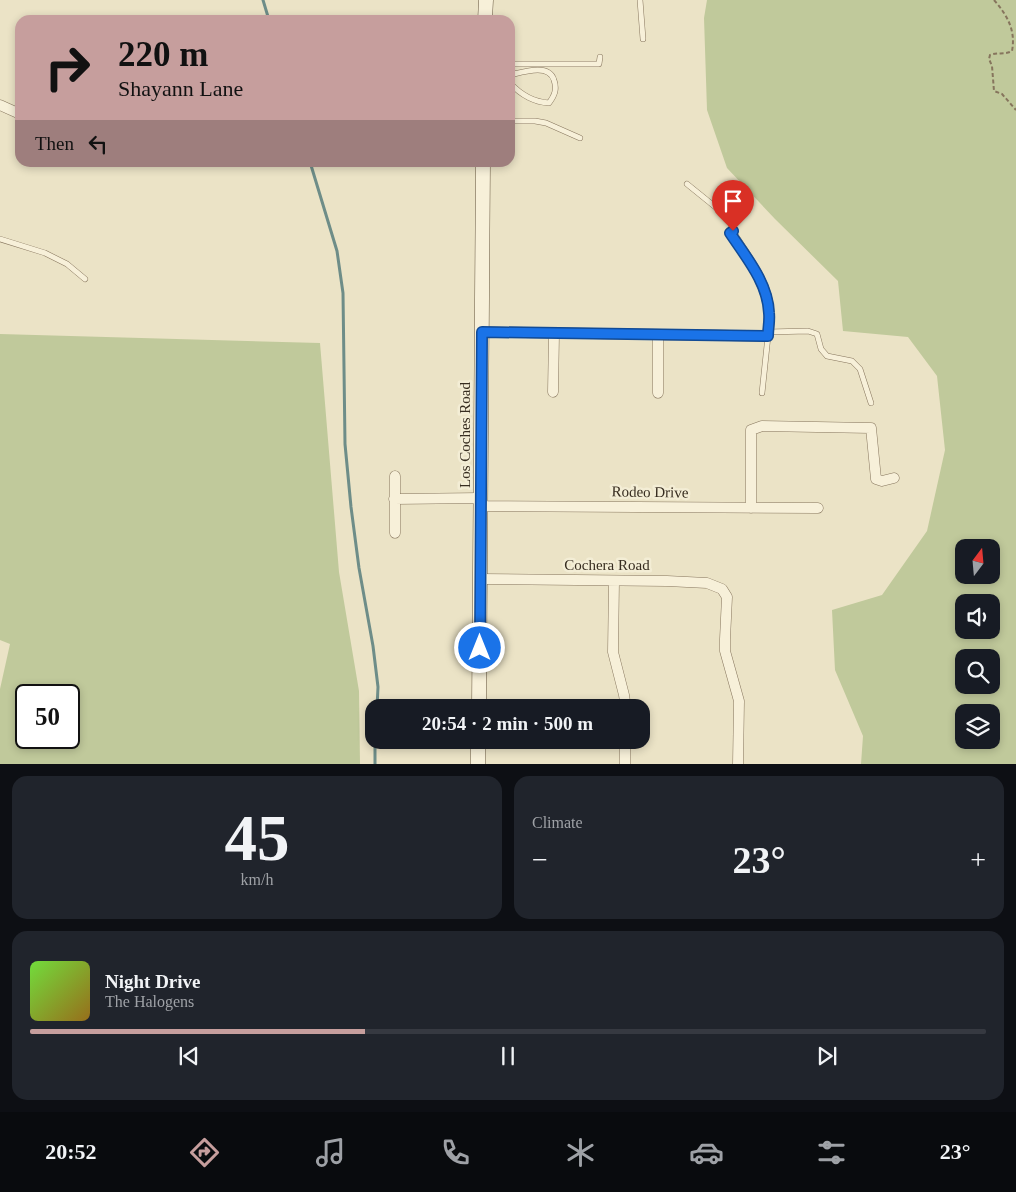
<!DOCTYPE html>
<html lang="en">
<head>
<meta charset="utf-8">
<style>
  :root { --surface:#171b24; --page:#20242c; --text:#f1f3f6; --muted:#9ea1a6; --line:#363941; --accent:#c69e9d }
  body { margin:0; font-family:"Times New Roman",serif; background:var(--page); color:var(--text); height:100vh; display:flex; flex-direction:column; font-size:19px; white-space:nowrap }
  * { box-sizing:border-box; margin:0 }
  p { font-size:16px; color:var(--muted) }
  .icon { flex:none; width:28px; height:28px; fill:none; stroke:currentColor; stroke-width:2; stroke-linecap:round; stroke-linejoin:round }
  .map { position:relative; height:764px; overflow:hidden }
  .details { display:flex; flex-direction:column; gap:12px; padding:12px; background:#0d0f14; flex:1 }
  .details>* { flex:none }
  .hud { position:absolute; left:15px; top:15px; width:500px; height:152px; border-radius:15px; box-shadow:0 2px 8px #0003; background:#c69e9d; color:#111; overflow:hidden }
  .needle { width:32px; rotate:16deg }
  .fabs { position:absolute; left:955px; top:539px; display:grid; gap:10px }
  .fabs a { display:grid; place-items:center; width:45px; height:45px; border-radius:10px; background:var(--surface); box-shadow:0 2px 8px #0003; font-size:25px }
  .speed { position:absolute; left:15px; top:684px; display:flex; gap:10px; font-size:25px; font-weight:700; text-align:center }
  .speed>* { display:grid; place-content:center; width:65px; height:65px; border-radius:50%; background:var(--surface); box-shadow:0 2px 8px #0003; line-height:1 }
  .speed .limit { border:2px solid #111; border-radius:8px; background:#fff; color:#111 }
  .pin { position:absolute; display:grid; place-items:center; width:42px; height:42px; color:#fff; margin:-51px -21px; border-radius:50% 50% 50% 0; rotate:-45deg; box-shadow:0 0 5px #0007 }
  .pin .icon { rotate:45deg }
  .me { position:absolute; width:55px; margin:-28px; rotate:0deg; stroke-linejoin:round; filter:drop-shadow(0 0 4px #0008) }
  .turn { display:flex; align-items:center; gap:18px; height:105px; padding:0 20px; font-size:22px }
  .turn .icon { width:65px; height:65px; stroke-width:2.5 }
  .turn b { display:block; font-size:35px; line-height:42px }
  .then { display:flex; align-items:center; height:48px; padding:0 20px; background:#0003; gap:10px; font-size:19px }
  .big { font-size:38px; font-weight:700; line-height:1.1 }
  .details .widget { flex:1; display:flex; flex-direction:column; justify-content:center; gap:8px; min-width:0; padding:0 18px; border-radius:15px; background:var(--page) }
  .details .dial { align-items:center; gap:0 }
  .dial b { font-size:65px; line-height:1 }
  .song { display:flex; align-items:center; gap:15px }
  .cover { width:60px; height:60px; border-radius:8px; background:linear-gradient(135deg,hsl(100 70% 55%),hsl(40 70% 35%)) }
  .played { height:5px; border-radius:2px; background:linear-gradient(90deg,var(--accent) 35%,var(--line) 35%) }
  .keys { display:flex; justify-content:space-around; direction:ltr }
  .heat { display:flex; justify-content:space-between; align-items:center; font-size:28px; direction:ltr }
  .details .tiles { flex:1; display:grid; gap:12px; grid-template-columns:1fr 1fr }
  .widget:last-child { grid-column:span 2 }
  .trip { position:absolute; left:365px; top:699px; width:285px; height:50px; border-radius:15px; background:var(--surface); box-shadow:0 2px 8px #0003; font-weight:700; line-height:50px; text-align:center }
  .menu { display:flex; height:80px; justify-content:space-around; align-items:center; background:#090b0e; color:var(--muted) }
  .menu .icon { width:35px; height:35px }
  .menu .active { color:var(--accent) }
  .menu b { font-size:22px; color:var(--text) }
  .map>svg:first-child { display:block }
</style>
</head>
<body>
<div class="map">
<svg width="1016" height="765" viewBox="0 0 1016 765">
  <rect width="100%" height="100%" fill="#ebe3c6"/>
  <!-- green -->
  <path fill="#c0c99b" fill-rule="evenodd" d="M707,0H1016V764H861L863,736L835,670L832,610L882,595L927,531L945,450L937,376L908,337L843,331L838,281L775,219L727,168L707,110L704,18ZM964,548H991V575H964ZM964,602H991V630H964ZM964,658H991V685H964ZM964,712H991V740H964Z
    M0,334L320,343L339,572L359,691L360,764H0V689L10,644L0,640ZM26,695H69V738H26Z"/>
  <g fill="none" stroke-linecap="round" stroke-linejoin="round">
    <!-- stream -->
    <path stroke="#6e8d88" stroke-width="3" d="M263,0L269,20
      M310,162L337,251L343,293L345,444L351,507L359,568L373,646L378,687L377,708
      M375,740V765"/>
    <defs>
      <path id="service" d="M640,0L643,39
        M510,64H599L600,57
        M510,75C523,72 549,63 554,80C557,89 555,95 549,103C533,102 521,95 510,83
        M510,121H535L546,123L580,138
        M687,184L729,218L733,230
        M0,239L45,253L67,264L85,279
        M768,332L808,331L817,334L821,349L827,356L852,361L860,369L871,403
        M762,393L768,336"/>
      <path id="minor" d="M0,105L20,114
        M482,332L768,336C768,328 770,320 769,313C768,283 746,257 731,233L733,231
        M553,392L554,334
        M658,393V335
        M395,476V533
        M394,499L481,498
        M481,506L818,508
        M751,508V430L762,426L871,428L876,479L882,481L894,478
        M480,579L667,581L707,583L722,589L727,597L725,639V651L739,701L738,765
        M614,581L613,652L624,695L626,708
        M625,765V740"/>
      <path id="secondary" d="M485,20L486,0
        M479,708L483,162
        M478,765V740"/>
    </defs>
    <!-- service casing -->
    <use href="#service" stroke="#86755d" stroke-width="6"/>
    <!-- minor casing -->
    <use href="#minor" stroke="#86755d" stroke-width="11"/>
    <!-- secondary casing -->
    <use href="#secondary" stroke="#675740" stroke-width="15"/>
    <!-- path -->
    <path stroke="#86755d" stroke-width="2" stroke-dasharray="4 2.5" stroke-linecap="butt" d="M994,0C1007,15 1016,30 1012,51C1005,55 998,52 990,55L989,59L992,66L994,91L1002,94L1016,110"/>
    <!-- service -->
    <use href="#service" stroke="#f7f0d9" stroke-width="5"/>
    <!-- minor -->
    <use href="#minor" stroke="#f7f0d9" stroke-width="10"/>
    <!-- secondary -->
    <use href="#secondary" stroke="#f7f0d9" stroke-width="14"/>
  </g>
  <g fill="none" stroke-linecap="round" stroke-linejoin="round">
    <defs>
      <path id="route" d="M480,648L482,332L768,336C768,328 770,320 769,313C768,283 746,257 730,233L733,231"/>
    </defs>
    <!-- route casing -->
    <use href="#route" stroke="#114b97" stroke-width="12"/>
    <!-- route -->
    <use href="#route" stroke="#1a73e8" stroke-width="9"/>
  </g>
  <g text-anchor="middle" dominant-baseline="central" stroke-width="5" stroke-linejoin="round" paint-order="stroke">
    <!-- street labels -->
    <g font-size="15" fill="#372d20" stroke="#f3edd5">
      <text transform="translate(465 435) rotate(-90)">Los Coches Road</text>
      <text transform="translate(650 492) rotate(1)">Rodeo Drive</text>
      <text x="607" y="565">Cochera Road</text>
    </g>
  </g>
</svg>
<div class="fabs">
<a><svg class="needle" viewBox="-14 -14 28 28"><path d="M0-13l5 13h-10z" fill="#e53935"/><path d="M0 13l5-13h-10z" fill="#9ea1a6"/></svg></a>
<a><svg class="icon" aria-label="sound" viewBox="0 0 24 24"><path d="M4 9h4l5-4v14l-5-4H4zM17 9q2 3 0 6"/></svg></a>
<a><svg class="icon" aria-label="search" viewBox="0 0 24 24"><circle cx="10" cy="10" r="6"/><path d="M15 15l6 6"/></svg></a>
<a><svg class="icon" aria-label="layers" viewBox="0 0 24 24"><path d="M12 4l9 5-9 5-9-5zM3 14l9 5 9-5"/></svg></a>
</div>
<div class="speed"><div class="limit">50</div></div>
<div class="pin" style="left:733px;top:231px;background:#d93025"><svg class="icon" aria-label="arrive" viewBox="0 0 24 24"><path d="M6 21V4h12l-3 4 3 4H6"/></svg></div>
<svg class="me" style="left:480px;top:648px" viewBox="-20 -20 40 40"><circle r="17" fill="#1a73e8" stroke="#fff" stroke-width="3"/><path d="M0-11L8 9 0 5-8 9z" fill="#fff"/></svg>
<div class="trip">20:54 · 2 min · 500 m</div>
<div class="hud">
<div class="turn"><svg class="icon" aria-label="right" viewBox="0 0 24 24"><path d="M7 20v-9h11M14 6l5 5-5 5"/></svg><div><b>220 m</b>Shayann Lane</div></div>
<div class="then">Then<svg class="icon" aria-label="left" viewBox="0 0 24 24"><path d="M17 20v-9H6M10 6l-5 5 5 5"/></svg></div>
</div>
</div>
<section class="details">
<div class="tiles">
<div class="widget dial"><b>45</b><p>km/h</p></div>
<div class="widget"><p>Climate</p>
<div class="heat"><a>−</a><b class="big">23°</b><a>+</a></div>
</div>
<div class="widget">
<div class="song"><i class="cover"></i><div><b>Night Drive</b><p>The Halogens</p></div></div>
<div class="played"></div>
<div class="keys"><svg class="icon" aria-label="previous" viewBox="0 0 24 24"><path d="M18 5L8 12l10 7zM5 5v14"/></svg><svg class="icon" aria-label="pause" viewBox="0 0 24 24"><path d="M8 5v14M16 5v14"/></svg><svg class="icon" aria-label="next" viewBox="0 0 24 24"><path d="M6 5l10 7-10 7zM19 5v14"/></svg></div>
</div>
</div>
</section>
<nav class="menu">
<b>20:52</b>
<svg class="icon active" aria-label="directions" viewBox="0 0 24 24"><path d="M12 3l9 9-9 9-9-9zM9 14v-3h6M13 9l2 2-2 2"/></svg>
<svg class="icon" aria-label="music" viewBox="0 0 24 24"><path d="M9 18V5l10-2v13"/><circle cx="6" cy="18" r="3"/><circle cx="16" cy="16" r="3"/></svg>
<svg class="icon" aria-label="phone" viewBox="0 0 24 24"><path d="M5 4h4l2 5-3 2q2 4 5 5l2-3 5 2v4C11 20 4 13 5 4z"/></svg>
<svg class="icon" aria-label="climate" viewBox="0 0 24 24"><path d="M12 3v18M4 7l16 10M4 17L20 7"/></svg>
<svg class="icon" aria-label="car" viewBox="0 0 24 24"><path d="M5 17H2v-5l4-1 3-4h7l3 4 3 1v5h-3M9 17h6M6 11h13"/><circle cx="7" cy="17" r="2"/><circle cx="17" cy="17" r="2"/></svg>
<svg class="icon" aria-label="filters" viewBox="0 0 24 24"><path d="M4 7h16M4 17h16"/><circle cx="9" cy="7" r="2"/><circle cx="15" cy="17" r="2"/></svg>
<b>23°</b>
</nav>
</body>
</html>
